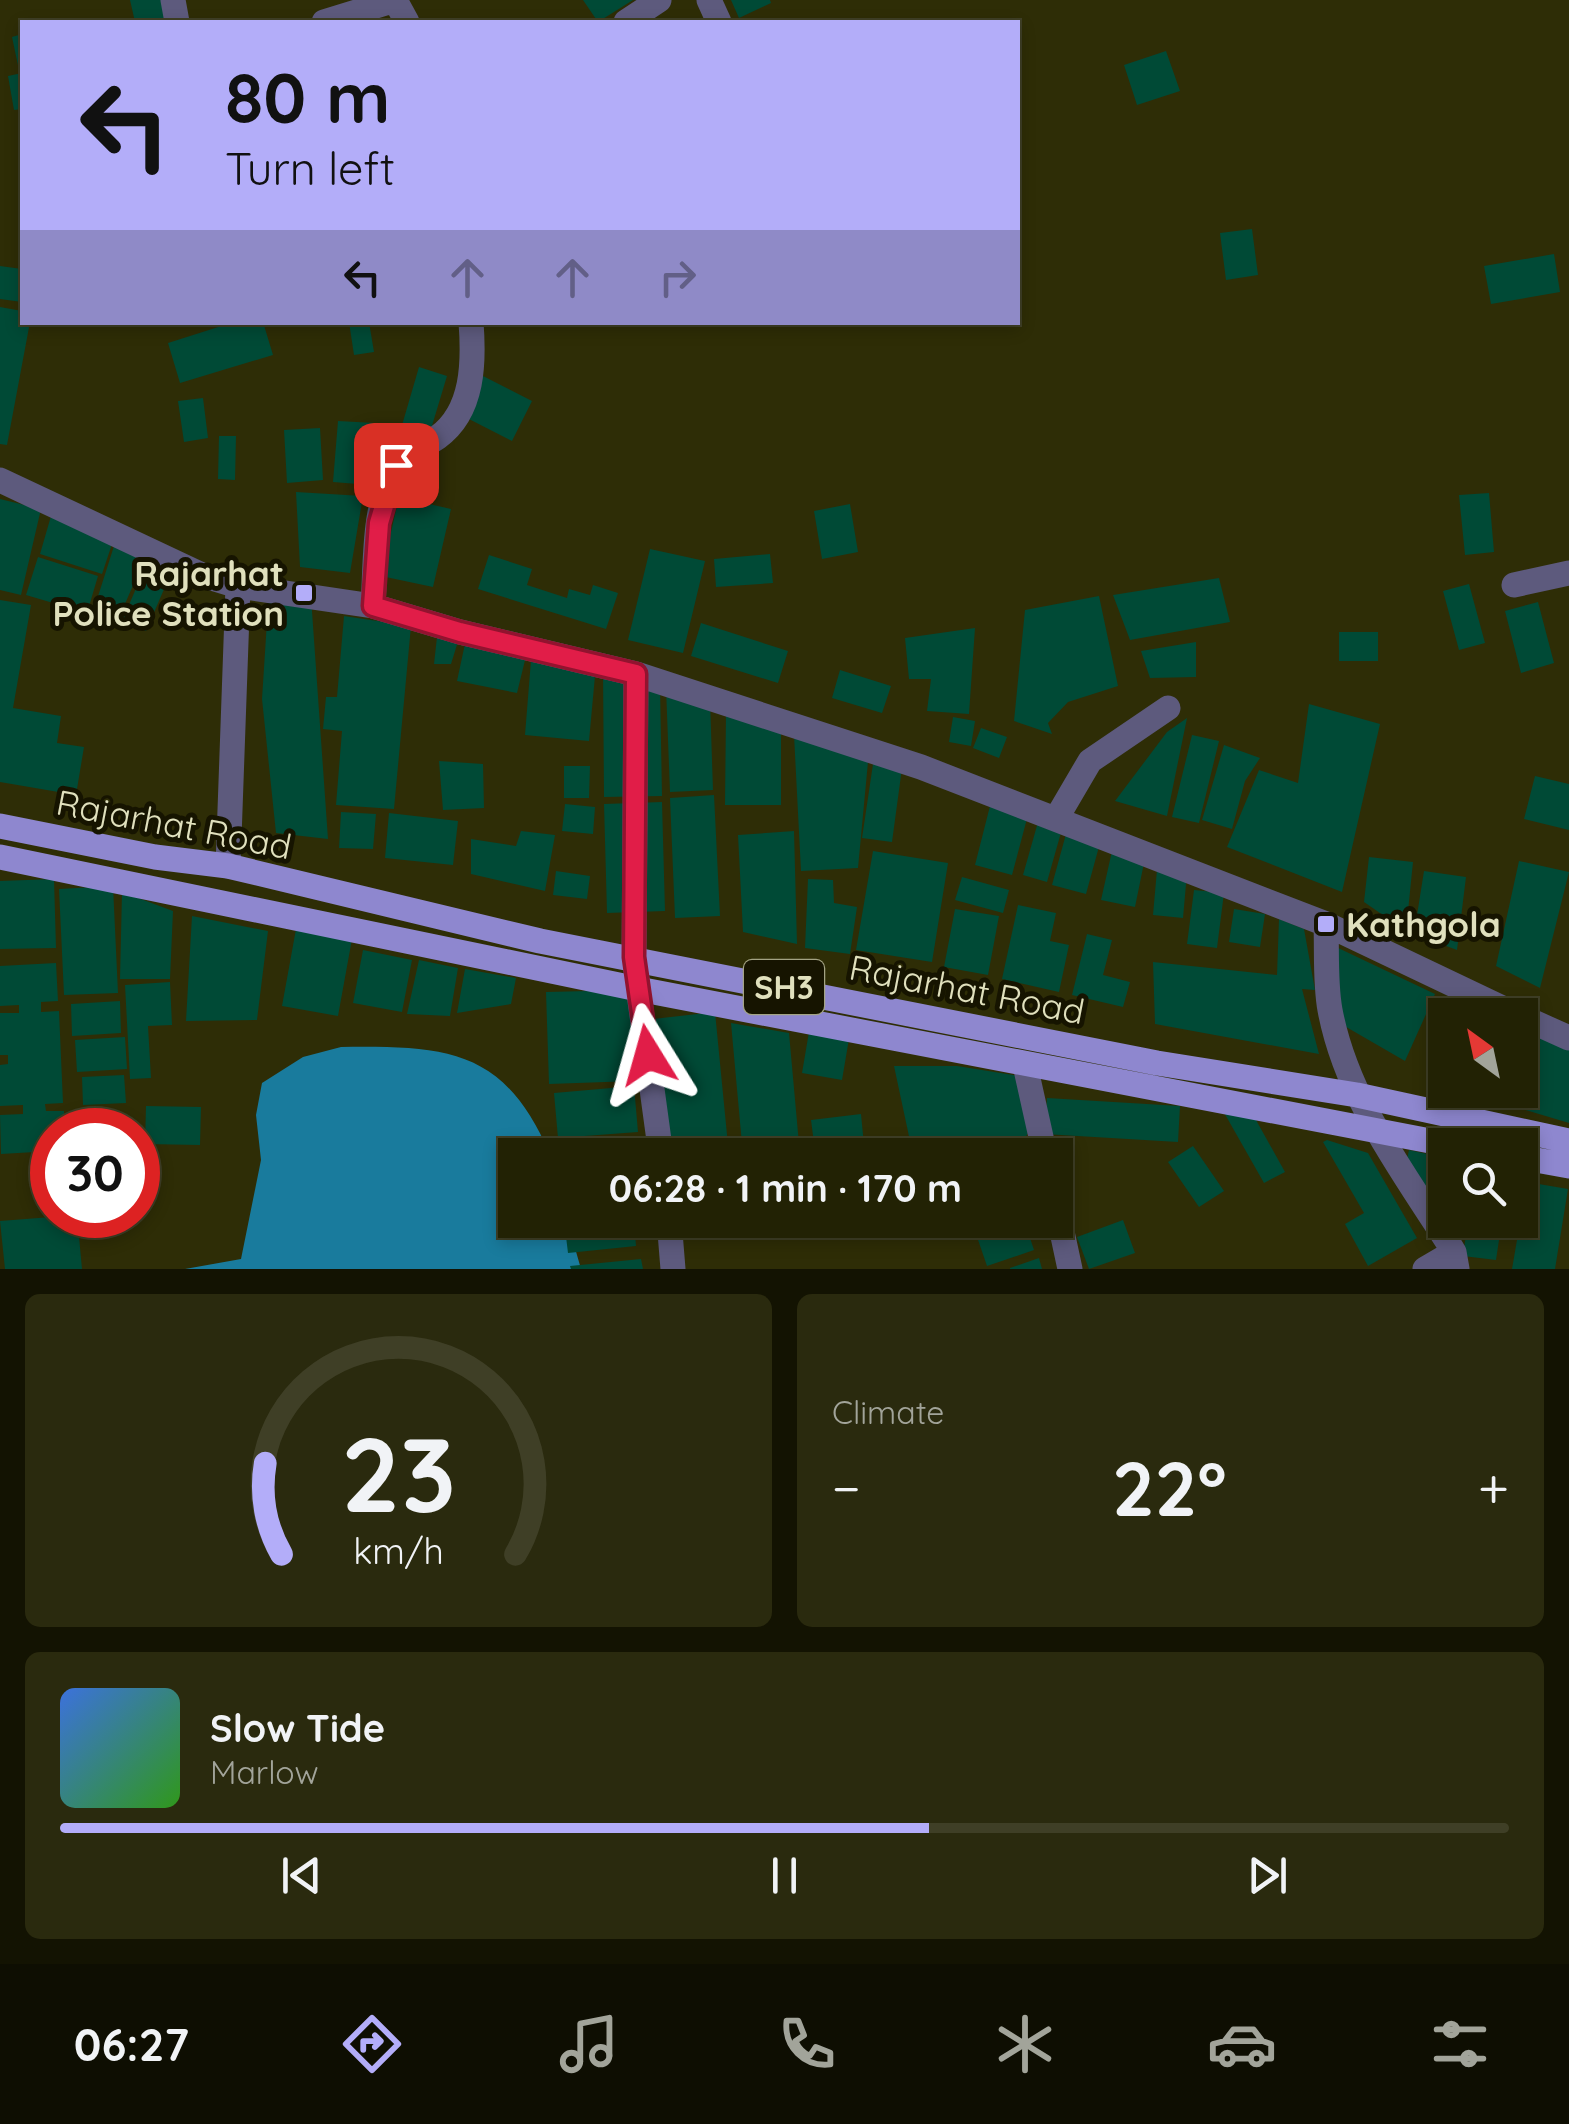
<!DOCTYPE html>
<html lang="en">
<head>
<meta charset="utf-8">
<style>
  :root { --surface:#222204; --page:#2a2a0e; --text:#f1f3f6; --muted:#a2a49a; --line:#3f3f26; --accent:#b3adf9 }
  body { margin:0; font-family:Quicksand,sans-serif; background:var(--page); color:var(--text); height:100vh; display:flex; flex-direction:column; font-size:38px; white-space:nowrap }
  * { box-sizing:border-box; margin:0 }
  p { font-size:32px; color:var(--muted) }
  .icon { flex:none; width:55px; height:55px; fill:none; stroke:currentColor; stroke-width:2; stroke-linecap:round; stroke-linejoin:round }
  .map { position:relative; height:1269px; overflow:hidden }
  .details { display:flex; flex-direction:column; gap:25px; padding:25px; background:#131302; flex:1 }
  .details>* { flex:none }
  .banner { position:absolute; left:20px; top:20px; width:1000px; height:305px; border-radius:0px; box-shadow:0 5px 15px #0003,0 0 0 2px var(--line); background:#b3adf9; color:#111; overflow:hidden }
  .needle { width:65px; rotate:327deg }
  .controls { position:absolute; left:1428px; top:998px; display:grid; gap:20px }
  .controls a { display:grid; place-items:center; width:110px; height:110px; border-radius:0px; background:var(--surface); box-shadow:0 5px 15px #0003,0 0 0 2px var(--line); font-size:50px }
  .speed { position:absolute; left:30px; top:1108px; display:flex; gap:20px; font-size:50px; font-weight:700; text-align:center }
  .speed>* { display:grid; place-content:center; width:130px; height:130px; border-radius:50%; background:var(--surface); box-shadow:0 5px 15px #0003,0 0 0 2px var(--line); line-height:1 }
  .speed .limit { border:15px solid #d22; background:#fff; color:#111 }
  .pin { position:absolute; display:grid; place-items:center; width:85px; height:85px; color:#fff; margin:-42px; border-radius:20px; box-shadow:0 5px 15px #0006 }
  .me { position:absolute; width:110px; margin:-55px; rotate:352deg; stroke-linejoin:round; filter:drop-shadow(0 0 8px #0008) }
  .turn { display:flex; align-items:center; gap:35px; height:210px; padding:0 40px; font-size:45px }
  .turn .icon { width:130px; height:130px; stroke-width:2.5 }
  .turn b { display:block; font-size:70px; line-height:85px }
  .lanes { display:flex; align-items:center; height:95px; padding:0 40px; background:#0003; justify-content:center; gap:50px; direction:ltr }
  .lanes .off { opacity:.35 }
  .big { font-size:75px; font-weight:700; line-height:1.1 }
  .details .widget { flex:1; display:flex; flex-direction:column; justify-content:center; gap:15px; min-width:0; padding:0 35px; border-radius:15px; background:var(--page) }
  .details .dial { align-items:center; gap:0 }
  .dial svg { height:260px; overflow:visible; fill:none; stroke:var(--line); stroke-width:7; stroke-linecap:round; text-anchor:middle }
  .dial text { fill:var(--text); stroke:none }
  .song { display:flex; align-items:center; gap:30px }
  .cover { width:120px; height:120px; border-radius:15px; background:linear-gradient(135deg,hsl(220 70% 55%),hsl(110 70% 35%)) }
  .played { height:10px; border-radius:5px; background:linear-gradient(90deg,var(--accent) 60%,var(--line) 60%) }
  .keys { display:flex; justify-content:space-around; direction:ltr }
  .heat { display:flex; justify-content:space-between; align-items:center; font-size:55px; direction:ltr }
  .details .tiles { flex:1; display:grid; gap:25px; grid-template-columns:1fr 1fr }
  .widget:last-child { grid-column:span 2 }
  .trip { position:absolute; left:498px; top:1138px; width:575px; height:100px; border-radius:0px; background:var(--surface); box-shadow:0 5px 15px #0003,0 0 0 2px var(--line); font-weight:700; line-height:100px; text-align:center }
  .dock { display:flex; height:160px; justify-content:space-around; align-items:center; background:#0e0e02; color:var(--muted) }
  .dock .icon { width:70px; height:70px }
  .dock .current { color:var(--accent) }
  .dock b { font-size:45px; color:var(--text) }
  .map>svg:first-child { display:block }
</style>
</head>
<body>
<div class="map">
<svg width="1569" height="1269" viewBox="0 0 1569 1269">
  <rect width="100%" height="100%" fill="#2e2d06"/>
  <!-- water -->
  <path fill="#197b9d" d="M341,1047C446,1046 505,1048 550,1155H515V1220H567L581,1269H185L241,1259L261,1160L256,1115L262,1083L303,1057Z"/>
  <!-- building -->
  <path fill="#004a36" d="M130,0H166L171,22H135Z
    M583,0H633L598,22Z
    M731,0H770L771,3L739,18Z
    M22,34V69L19,70L12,37Z
    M1166,51L1180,91L1137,105L1124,65Z
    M22,73V109L14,110L8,76Z
    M1252,229L1258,275L1226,280L1220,233Z
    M1554,254L1560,292L1491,304L1484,266Z
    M0,266L22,269V302L0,299Z
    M0,307L22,311V322H30L7,445L0,444Z
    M234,322H263L273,355L180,383L168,343Z
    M349,322H369L374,352L354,355Z
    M419,367L447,376L428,439L400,432Z
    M483,376L532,401L512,441L463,416Z
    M203,398L208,438L184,442L178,401Z
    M338,421L375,423L370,485L333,482Z
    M320,428L323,480L287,483L284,430Z
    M219,436H236L235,480L218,479Z
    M296,492L363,496L350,573L300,567Z
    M1489,493L1494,552L1465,555L1459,495Z
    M399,497L451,509L433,587L381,576Z
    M0,499L41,509L21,595L0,590Z
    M850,504L858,552L822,559L814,511Z
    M51,516L113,541L102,574L40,554Z
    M114,546L144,560L118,620L93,612Z
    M650,549L705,561L683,653L628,640Z
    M770,554L773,583L716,587L714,559Z
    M489,555L532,569L527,585L567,598L569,589L590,595L593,585L618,593L606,629L478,589Z
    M38,557L98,576L87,613L26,595Z
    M147,563L171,573L146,631L122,621Z
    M1219,578L1230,622L1130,640L1113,595Z
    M1469,584L1485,643L1459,650L1443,591Z
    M269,590L311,597L328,839L276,833L262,699Z
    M1099,596L1118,686L1068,702L1048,723L1052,734L1014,721L1025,610Z
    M0,600L31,605L13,708L61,716L57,743L84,747L76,795L0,782Z
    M1538,602L1554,663L1521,673L1505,611Z
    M344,616L411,626L394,809L336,805L342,731L323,729L326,697H337Z
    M701,623L788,651L778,683L691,656Z
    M438,628L460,635L451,664H434Z
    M975,628L969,714L927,711L931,679H909L905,638Z
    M1339,632H1378V661H1339Z
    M466,639L527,652L517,693L457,681Z
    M1196,642V677L1150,678L1141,651Z
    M531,660L596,665L589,741L525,735Z
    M840,670L891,686L882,713L832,698Z
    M603,671L660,685L662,796L604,797Z
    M666,688L710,700L713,790L670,792Z
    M1309,704L1380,724L1342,892L1227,847L1259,770L1298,783Z
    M726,712L781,729V805H725Z
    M953,717L975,721L971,746L949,742Z
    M1187,718L1167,816L1115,801L1167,732Z
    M981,728L1007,737L999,758L973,748Z
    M794,735L868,762L858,868L801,871Z
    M1192,735L1219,741L1199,823L1172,817Z
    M1224,745L1260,758L1245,781L1232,829L1202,820Z
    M439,761L483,764L484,808L443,810Z
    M873,764L902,768L892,842L862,838Z
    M564,766H590L589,798H564Z
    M1535,776L1569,784V830L1524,819Z
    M714,795L720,916L675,918L670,798Z
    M662,802L665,911L607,913L604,804Z
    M991,802L1029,811L1012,875L975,865Z
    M565,804L595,807L593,834L562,831Z
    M341,812L376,814L373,849L339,848Z
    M389,813L458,821L453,865L385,858Z
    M1038,822L1062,829L1047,882L1023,875Z
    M521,831L555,835L545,891L471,874V839L516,846Z
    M794,831L797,944L743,932L738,835Z
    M1066,834L1100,843L1086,894L1052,885Z
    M873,851L948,863L932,962L856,950Z
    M1112,851L1145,858L1135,907L1101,900Z
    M1369,857L1413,862L1406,931L1364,902Z
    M1519,861L1569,872L1540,988L1496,966Z
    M1157,870L1187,873L1183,918L1153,915Z
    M556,871L590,876L587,899L553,895Z
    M1424,871L1466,877L1457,950L1414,934Z
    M962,877L1009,890L1003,913L955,900Z
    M54,879L56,948L0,949V881Z
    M808,879L833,880L834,903L857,907L850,954L805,948Z
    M113,886L118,993L64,995L59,889Z
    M1194,890L1224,893L1217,948L1187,944Z
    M122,892L173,911L170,979H120Z
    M1018,905L1056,913L1050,941L1069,945L1059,992L1002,979Z
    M955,909L999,916L988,975L944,967Z
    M1234,909L1265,914L1260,947L1229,942Z
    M192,916L268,931L257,1020L186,1021Z
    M1279,919L1304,929L1315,990L1302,989L1319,1054L1155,1024L1153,962L1277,975Z
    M296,929L352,939L338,1016L282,1006Z
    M1087,934L1112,940L1103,975L1130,982L1123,1007L1072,995Z
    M1334,946L1435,994L1405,1061L1341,1024Z
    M363,950L412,960L402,1012L353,1003Z
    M419,960L458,968L450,1016L407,1014Z
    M56,963L58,1001L41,1002V1012L59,1011L63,1103L45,1104L46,1111H64V1130H52V1151L1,1154L0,1115L23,1114V1105L0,1106V1065L8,1064V1055H0V1013H19V1005L0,1006V966Z
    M465,969L516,978L511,1004L457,1013Z
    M170,982L172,1025L148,1026L151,1078L130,1079L125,985Z
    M632,990L634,1081L549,1084L546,992Z
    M120,1001L121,1033L72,1036L71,1004Z
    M1462,1004L1490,1015H1459Z
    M715,1012L729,1155H666L653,1019Z
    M731,1023L789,1033L800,1155H743Z
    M810,1026L850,1033L842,1080L802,1073Z
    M125,1037L127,1069L77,1072L75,1040Z
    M1540,1037L1569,1050V1123L1516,1107Z
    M894,1066H957L1025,1077L1032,1127L1021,1144L1006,1155H913Z
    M124,1075L126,1103L83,1105L82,1077Z
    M634,1086L638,1132L558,1138L554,1093Z
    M1047,1098L1180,1106L1178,1142L1044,1134Z
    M146,1106L201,1107L200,1145L145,1144Z
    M1222,1109L1251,1111L1285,1172L1264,1183Z
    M861,1114L864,1145L815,1151L811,1120Z
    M640,1139L641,1155H544L543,1149Z
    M1327,1140L1368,1153L1417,1238L1368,1266L1345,1224L1364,1213L1323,1142Z
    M1193,1146L1224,1191L1199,1207L1168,1162Z
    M1409,1150L1445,1158V1219L1406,1163Z
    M1527,1182L1568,1189L1555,1269H1512Z
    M77,1215L82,1269H5L0,1221Z
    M564,1220H634L636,1246L568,1253Z
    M1017,1220H1024L1034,1250L987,1266L976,1234Z
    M1123,1220L1135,1253L1089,1269L1077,1237Z
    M1468,1220H1502L1496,1260L1463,1256Z
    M1039,1258L1042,1269H1010V1268Z
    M641,1259L643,1269H571L570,1266Z"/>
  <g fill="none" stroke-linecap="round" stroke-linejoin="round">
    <!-- minor -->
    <path stroke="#5d5a7d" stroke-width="25" d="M173,0L177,22
      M709,0L719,22
      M324,22L395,0L407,22
      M626,22L659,0
      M0,480L202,575L238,586L373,606L460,632L636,674L921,767L1326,924L1517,1015
      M1514,585L1569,573
      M373,606C376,561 373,508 395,468C404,452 424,447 438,437C474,411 474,361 471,322
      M636,674L634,957L661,1155
      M1056,819L1090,761L1168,708
      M228,866L238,586
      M1326,924C1327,952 1325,983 1330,1010C1347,1101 1406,1175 1454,1252L1457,1269
      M1520,1016L1569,1038
      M1025,1065L1045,1155
      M1055,1199L1070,1269
      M669,1220L673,1269
      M1425,1269L1454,1252"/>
    <!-- major -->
    <path stroke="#8e87cf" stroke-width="25" d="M0,826L155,857L228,866L540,941L1157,1063L1357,1095L1569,1141
      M0,857L638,989L1451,1145
      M1520,1157L1569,1166"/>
  </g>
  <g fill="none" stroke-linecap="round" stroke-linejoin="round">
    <defs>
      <path id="route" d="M396,465L379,523L373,606L460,632L636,674L634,957L648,1055"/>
    </defs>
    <!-- route casing -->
    <use href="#route" stroke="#92132f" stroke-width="25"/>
    <!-- route -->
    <use href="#route" stroke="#e11d48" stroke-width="18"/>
  </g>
  <!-- markers -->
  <g fill="#b3adf9" stroke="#161400" stroke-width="4">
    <rect x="294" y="583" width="20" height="20" rx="5"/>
    <rect x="1316" y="914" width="20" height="20" rx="5"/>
  </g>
  <g text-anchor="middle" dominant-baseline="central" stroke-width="10" stroke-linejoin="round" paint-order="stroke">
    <!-- shield labels -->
    <rect fill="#161400" stroke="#a3a384" stroke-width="2.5" x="744" y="960" width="80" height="54" rx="8"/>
    <g font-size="32" font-weight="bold" fill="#e0e0bd">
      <text x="784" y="987">SH3</text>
    </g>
    <!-- poi labels -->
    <g font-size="35" font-weight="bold" fill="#e0e0bd" stroke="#161400" text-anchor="end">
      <text x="284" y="573">Rajarhat<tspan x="284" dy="40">Police Station</tspan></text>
      <text x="1346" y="924" text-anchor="start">Kathgola</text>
    </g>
    <!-- street labels -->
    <g font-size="35" fill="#e0e0bd" stroke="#161400">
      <text transform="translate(174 824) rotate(11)">Rajarhat Road</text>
      <text transform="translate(967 989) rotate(11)">Rajarhat Road</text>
    </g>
  </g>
</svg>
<div class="controls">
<a><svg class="needle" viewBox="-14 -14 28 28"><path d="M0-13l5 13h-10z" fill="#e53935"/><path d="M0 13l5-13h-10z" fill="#a2a49a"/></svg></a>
<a><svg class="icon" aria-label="search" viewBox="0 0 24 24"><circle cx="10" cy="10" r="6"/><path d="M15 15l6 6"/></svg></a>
</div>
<div class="speed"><div class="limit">30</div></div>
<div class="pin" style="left:396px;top:465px;background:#d93025"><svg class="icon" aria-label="arrive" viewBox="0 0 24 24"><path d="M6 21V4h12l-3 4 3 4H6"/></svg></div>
<svg class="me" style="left:648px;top:1055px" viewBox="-20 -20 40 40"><path d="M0-17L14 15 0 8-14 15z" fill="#e11d48" stroke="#fff" stroke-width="4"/></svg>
<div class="trip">06:28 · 1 min · 170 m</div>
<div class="banner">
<div class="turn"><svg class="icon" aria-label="left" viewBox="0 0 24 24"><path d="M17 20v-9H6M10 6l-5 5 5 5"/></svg><div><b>80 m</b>Turn left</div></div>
<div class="lanes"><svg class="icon" aria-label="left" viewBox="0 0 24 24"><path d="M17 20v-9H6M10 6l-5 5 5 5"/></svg><svg class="icon off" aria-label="ahead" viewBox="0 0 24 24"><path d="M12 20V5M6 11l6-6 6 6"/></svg><svg class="icon off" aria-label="ahead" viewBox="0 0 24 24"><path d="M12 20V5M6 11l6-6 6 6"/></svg><svg class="icon off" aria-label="right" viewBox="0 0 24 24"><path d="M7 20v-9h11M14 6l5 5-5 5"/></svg></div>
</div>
</div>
<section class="details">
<div class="tiles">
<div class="widget dial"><svg viewBox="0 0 100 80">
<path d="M14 69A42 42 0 1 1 86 69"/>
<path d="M14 69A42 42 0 0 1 9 41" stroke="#b3adf9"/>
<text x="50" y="56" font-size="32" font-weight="700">23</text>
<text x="50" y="72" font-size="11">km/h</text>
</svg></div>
<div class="widget"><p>Climate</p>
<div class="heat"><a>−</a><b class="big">22°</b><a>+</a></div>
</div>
<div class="widget">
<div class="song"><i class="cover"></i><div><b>Slow Tide</b><p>Marlow</p></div></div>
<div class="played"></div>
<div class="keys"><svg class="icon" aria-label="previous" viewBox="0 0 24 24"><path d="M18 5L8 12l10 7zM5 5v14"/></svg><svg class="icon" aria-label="pause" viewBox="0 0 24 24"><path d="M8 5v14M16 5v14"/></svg><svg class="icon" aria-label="next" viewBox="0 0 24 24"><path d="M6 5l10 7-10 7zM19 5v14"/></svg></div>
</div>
</div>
</section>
<nav class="dock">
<b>06:27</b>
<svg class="icon current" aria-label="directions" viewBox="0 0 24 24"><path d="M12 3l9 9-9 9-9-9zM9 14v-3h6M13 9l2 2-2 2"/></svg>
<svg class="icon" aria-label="music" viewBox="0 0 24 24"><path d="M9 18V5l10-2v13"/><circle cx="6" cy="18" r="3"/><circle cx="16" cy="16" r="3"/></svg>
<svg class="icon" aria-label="phone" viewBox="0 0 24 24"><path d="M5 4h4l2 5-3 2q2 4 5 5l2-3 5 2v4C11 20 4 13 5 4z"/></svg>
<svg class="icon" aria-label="climate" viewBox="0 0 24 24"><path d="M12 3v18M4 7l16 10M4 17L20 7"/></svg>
<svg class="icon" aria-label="car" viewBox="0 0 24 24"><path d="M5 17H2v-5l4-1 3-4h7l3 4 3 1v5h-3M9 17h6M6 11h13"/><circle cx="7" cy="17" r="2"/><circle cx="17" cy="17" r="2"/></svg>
<svg class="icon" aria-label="filters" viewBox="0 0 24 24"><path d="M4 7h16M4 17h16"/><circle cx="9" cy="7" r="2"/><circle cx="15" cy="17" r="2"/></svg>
</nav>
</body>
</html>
